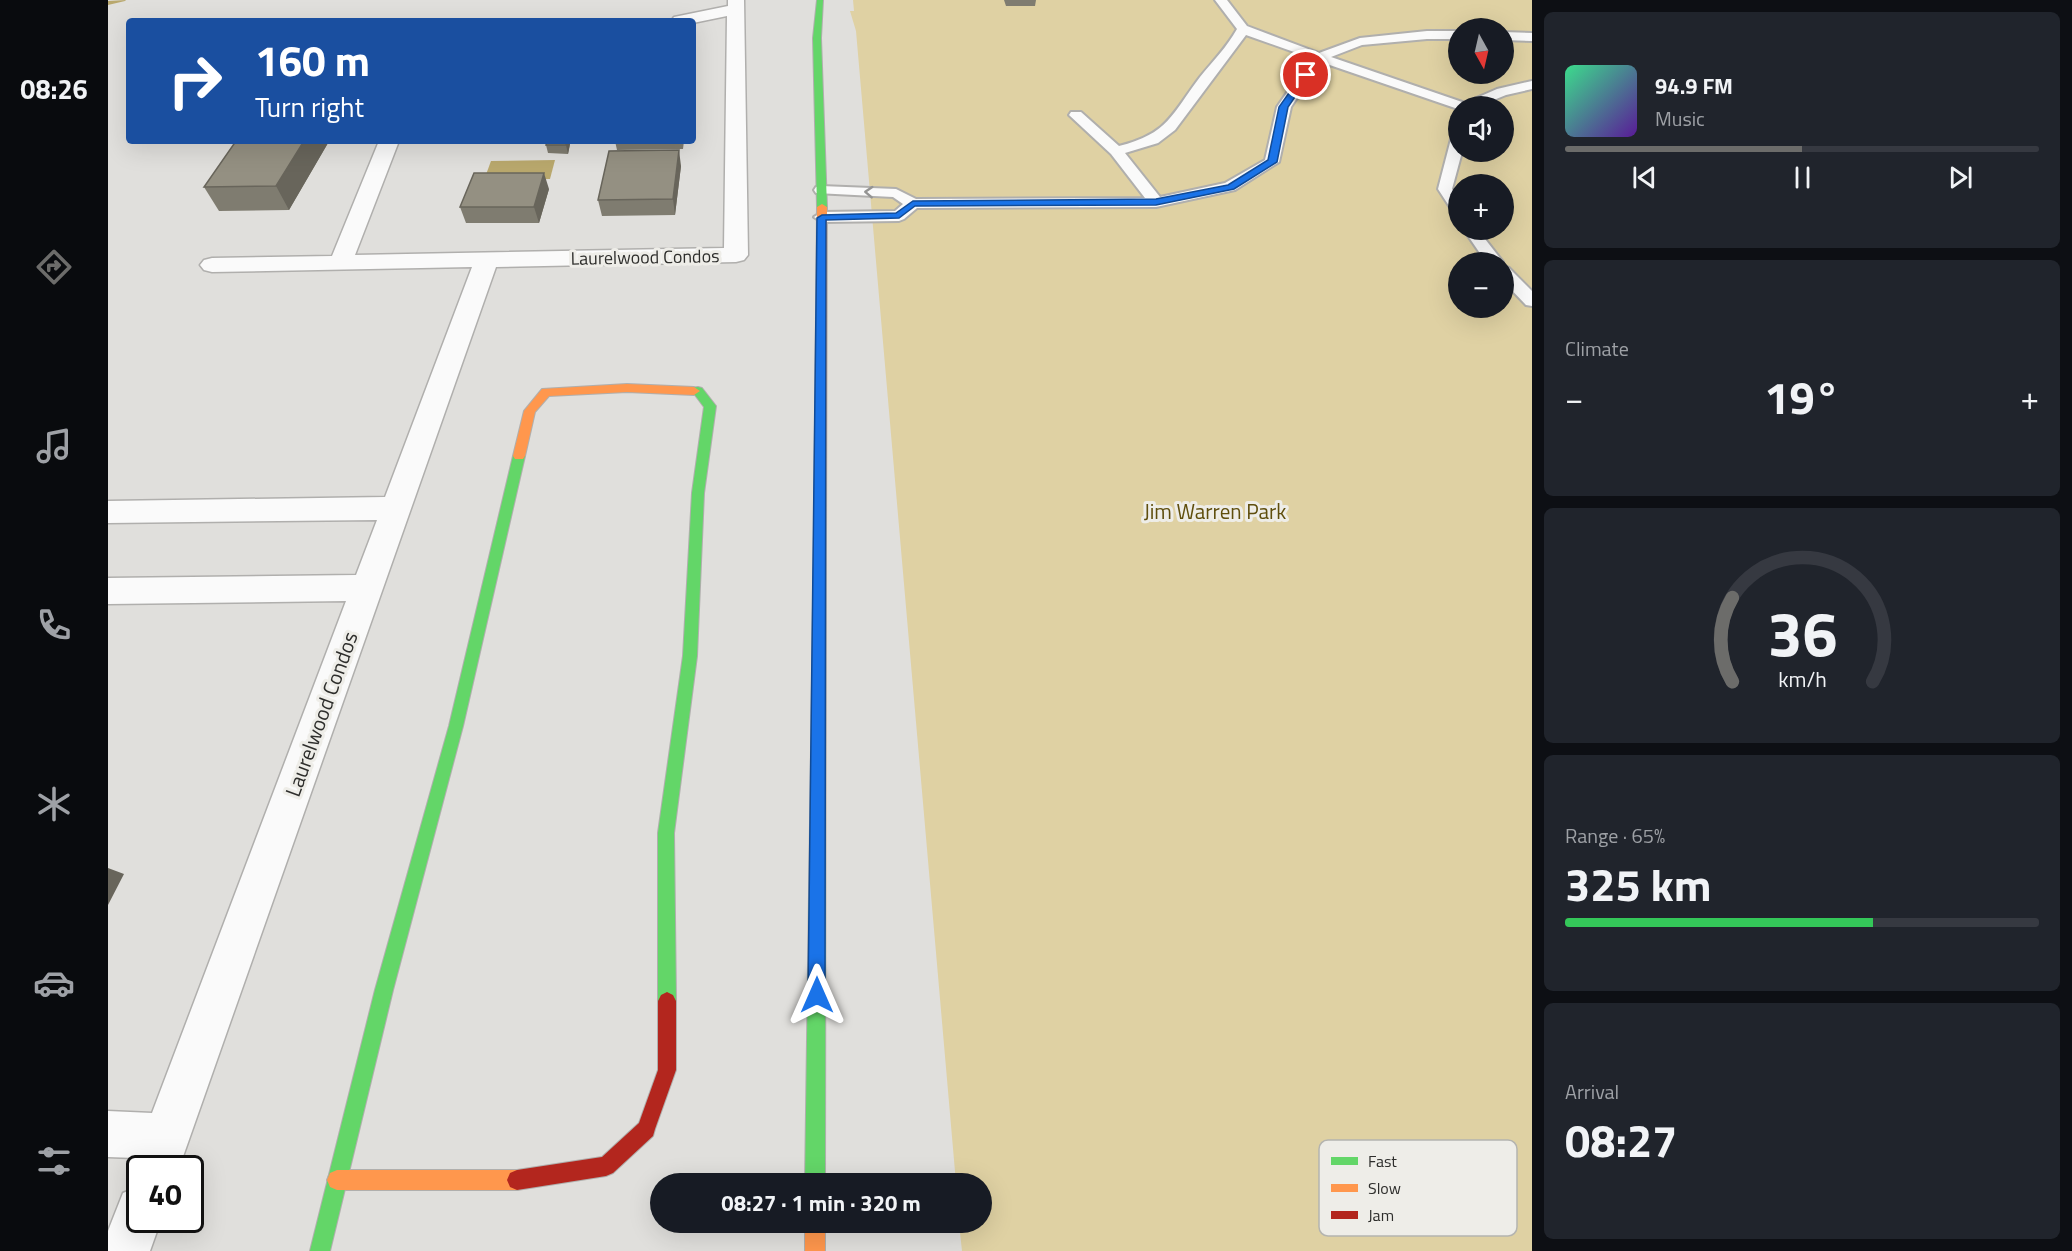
<!DOCTYPE html>
<html lang="en">
<head>
<meta charset="utf-8">
<style>
  :root { --surface:#171b24; --page:#20242c; --text:#f1f3f6; --muted:#9ea1a6; --line:#363941; --accent:#6c6c6a }
  body { margin:0; font-family:"Titillium Web",sans-serif; background:var(--page); color:var(--text); height:100vh; display:flex; flex-direction:column; font-size:22px; white-space:nowrap }
  * { box-sizing:border-box; margin:0 }
  p { font-size:20px; color:var(--muted) }
  .icon { flex:none; width:33px; height:33px; fill:none; stroke:currentColor; stroke-width:2; stroke-linecap:round; stroke-linejoin:round }
  .map { position:relative; flex:1; overflow:hidden }
  .details { display:flex; flex-direction:column; gap:12px; padding:12px; background:#0d0f14; width:540px }
  .details>* { flex:none }
  .hud { position:absolute; left:18px; top:18px; width:570px; height:126px; border-radius:6px; box-shadow:0 6px 24px #0002; background:#1a4fa0; color:#fff; overflow:hidden }
  .needle { width:39px; rotate:172deg }
  .fabs { position:absolute; left:1340px; top:18px; display:grid; gap:12px }
  .fabs a { display:grid; place-items:center; width:66px; height:66px; border-radius:50%; background:var(--surface); box-shadow:0 6px 24px #0002; font-size:30px }
  .speed { position:absolute; left:18px; top:1155px; display:flex; gap:12px; font-size:30px; font-weight:700; text-align:center }
  .speed>* { display:grid; place-content:center; width:78px; height:78px; border-radius:50%; background:var(--surface); box-shadow:0 6px 24px #0002; line-height:1 }
  .speed .limit { border:3px solid #111; border-radius:9px; background:#fff; color:#111 }
  .pin { position:absolute; display:grid; place-items:center; width:51px; height:51px; color:#fff; margin:-26px; border:3px solid #fff; border-radius:50%; box-shadow:0 2px 6px #0007 }
  .me { position:absolute; width:66px; margin:-33px; rotate:0deg; stroke-linejoin:round; filter:drop-shadow(0 0 4px #0008) }
  .turn { display:flex; align-items:center; gap:21px; height:126px; padding:0 30px; font-size:27px }
  .turn .icon { width:78px; height:78px; stroke-width:2.5 }
  .turn b { display:block; font-size:42px; line-height:51px }
  .big { font-size:45px; font-weight:700; line-height:1.1 }
  .details .widget { flex:1; display:flex; flex-direction:column; justify-content:center; gap:9px; min-width:0; padding:0 21px; border-radius:9px; background:var(--page) }
  .details .dial { align-items:center; gap:0 }
  .dial svg { height:156px; overflow:visible; fill:none; stroke:var(--line); stroke-width:7; stroke-linecap:round; text-anchor:middle }
  .dial text { fill:var(--text); stroke:none }
  .song { display:flex; align-items:center; gap:18px }
  .cover { width:72px; height:72px; border-radius:9px; background:linear-gradient(135deg,hsl(150 70% 55%),hsl(270 70% 35%)) }
  .played { height:6px; border-radius:3px; background:linear-gradient(90deg,var(--accent) 50%,var(--line) 50%) }
  .keys { display:flex; justify-content:space-around; direction:ltr }
  .heat { display:flex; justify-content:space-between; align-items:center; font-size:33px; direction:ltr }
  .charge { height:9px; border-radius:4px; background:linear-gradient(90deg,#34c759 65%,var(--line) 0) }
  .trip { position:absolute; left:542px; top:1173px; width:342px; height:60px; border-radius:30px; background:var(--surface); box-shadow:0 6px 24px #0002; font-weight:700; line-height:60px; text-align:center }
  main { display:flex; flex:1; min-height:0 }
  .menu { display:flex; flex-direction:column; width:108px; justify-content:space-around; align-items:center; background:#090b0e; color:var(--muted) }
  .menu .icon { width:42px; height:42px }
  .menu .on { color:var(--accent) }
  .menu b { font-size:27px; color:var(--text) }
  .map>svg:first-child { display:block }
</style>
</head>
<body>
<main>
<nav class="menu">
<b>08:26</b>
<svg class="icon on" aria-label="directions" viewBox="0 0 24 24"><path d="M12 3l9 9-9 9-9-9zM9 14v-3h6M13 9l2 2-2 2"/></svg>
<svg class="icon" aria-label="music" viewBox="0 0 24 24"><path d="M9 18V5l10-2v13"/><circle cx="6" cy="18" r="3"/><circle cx="16" cy="16" r="3"/></svg>
<svg class="icon" aria-label="phone" viewBox="0 0 24 24"><path d="M5 4h4l2 5-3 2q2 4 5 5l2-3 5 2v4C11 20 4 13 5 4z"/></svg>
<svg class="icon" aria-label="climate" viewBox="0 0 24 24"><path d="M12 3v18M4 7l16 10M4 17L20 7"/></svg>
<svg class="icon" aria-label="car" viewBox="0 0 24 24"><path d="M5 17H2v-5l4-1 3-4h7l3 4 3 1v5h-3M9 17h6M6 11h13"/><circle cx="7" cy="17" r="2"/><circle cx="17" cy="17" r="2"/></svg>
<svg class="icon" aria-label="filters" viewBox="0 0 24 24"><path d="M4 7h16M4 17h16"/><circle cx="9" cy="7" r="2"/><circle cx="15" cy="17" r="2"/></svg>
</nav>
<div class="map">
<svg width="1424" height="1251" viewBox="0 0 1424 1251">
  <rect width="100%" height="100%" fill="#e0dfdc"/>
  <!-- green -->
  <path fill="#dfd1a3" fill-rule="evenodd" d="M745,0H1424V1251H854L851,1223L873,1222V1184L848,1183L748,31L742,11H746ZM1350,28H1395V74H1350ZM1350,106H1395V152H1350ZM1350,184H1395V230H1350ZM1350,262H1395V308H1350Z"/>
  <!-- water -->
  <path fill="#b9a86d" d="M447,160L442,179L376,180L383,161Z"/>
  <g fill="none" stroke-linecap="round" stroke-linejoin="round">
    <!-- stream -->
    <path fill="#b9a86d" fill-rule="evenodd" d="M18,0L17,1L0,5V1Z"/>
    <defs>
      <path id="lane" d="M1107,0H1119L1139,26L1211,53L1252,38L1319,31H1350V39H1319L1254,45L1223,57L1357,103L1389,89L1424,81V89L1398,95L1371,106H1350V109L1213,62L1183,107L1171,162L1127,190L1048,207L809,208L796,219L791,221L714,222L706,217L714,212L787,211L795,204L785,197L708,193L706,190L708,187L713,186L788,189L808,199L1037,198L1003,154L961,115L963,112H973L1011,146C1060,134 1064,114 1092,77C1105,61 1119,47 1129,29ZM1138,35L1203,58L1169,107L1157,160L1117,183L1052,197L1017,153L1050,143L1067,130Z
        M1395,32L1424,33V41L1395,40Z
        M1350,135V152H1354L1344,189L1350,197V214L1345,212L1330,189L1343,139Z
        M1356,230H1370L1395,262H1378Z
        M1395,266L1401,268L1424,291V306L1418,305L1395,281Z"/>
      <path id="street" d="M620,0H636L640,255L636,260L628,262L388,267L71,1168H32L30,1185L23,1168L27,1158L0,1157V1111L44,1113L238,601L0,604V578L248,575L269,520L0,523V501L277,497L364,267L104,272L96,270L92,265L96,260L104,258L224,256L271,141H291L247,255L616,248L619,16L585,23V21H563L566,17L620,6Z
        M32,1186V1220H53L42,1251H0V1231L15,1193Z"/>
      <path id="fast" d="M709,0H715L713,38L719,207L714,210L709,207L705,38Z
        M590,387L594,388L608,406L596,493L589,656L566,833L568,1001L565,1007L559,1010L553,1007L550,1001V833L575,656L584,493L596,407L587,395L580,391L582,388Z
        M411,452L417,456L355,726L285,990L222,1251H202L267,990L341,726L405,456Z
        M712,530L718,535L717,1184H697L706,535Z"/>
      <path id="slow" d="M714,204L719,207L718,535L712,540L706,535L709,207Z
        M519,384L586,387L592,391L586,395L519,392L441,396L427,412L417,456L415,459H407L405,456L416,411L434,389Z
        M229,1170H409L416,1173L419,1180L416,1187L409,1190H229L222,1187L219,1180L222,1173Z
        M697,1222H717V1251H697Z"/>
      <path id="jam" d="M559,992L565,995L568,1001V1070L547,1129L545,1136L505,1173L498,1176L409,1190L402,1187L399,1180L402,1173L409,1170L494,1157L531,1123L550,1070V1001L553,995Z"/>
    </defs>
    <!-- lane casing -->
    <use href="#lane" stroke="#b0afad" stroke-width="4"/>
    <!-- street casing -->
    <use href="#street" stroke="#b0afad" stroke-width="3"/>
    <!-- fast casing -->
    <use href="#fast" stroke="#b0afad" stroke-width="2"/>
    <!-- slow casing -->
    <use href="#slow" stroke="#b0afad" stroke-width="2"/>
    <!-- jam casing -->
    <use href="#jam" stroke="#b0afad" stroke-width="2"/>
    <!-- lane -->
    <use href="#lane" fill="#fafafa" fill-rule="evenodd"/>
    <!-- street -->
    <use href="#street" fill="#fafafa" fill-rule="evenodd"/>
    <!-- fast -->
    <use href="#fast" fill="#63d668" fill-rule="evenodd"/>
    <!-- slow -->
    <use href="#slow" fill="#ff974d" fill-rule="evenodd"/>
    <!-- jam -->
    <use href="#jam" fill="#b3261e" fill-rule="evenodd"/>
  </g>
  <!-- wall -->
  <path fill="#7f7c70" d="M896,0H928L927,6H898Z
    M439,141H462V144L460,154L440,153L438,145Z
    M507,141H576L575,149L509,150Z
    M220,143L181,210L111,211L96,187Z
    M573,166L567,215L494,216L490,200Z
    M441,189L431,223H358L352,207Z"/>
  <!-- shaded-wall -->
  <path fill="#68655b" d="M196,141H219L220,143L181,210L168,186Z
    M459,141H462V144L460,154L458,145Z
    M571,150L573,166L567,215L565,199Z
    M436,173L441,189L431,223L426,207Z
    M0,868L16,874L0,905Z"/>
  <!-- building -->
  <path fill="#949082" stroke="#68655b" stroke-width="1.5" d="M128,141H196L168,186L96,187Z
    M439,141H459L458,145H438Z
    M571,150L565,199L490,200L501,151Z
    M366,173H436L426,207H352Z"/>
  <!-- one-way arrows -->
  <defs><path id="oneway-chevron" d="M-2-3.5L2.5 0L-2 3.5" fill="none" stroke-width="1.6" stroke-linecap="round" stroke-linejoin="round" transform="scale(1.5)"/></defs>
  <use stroke="#949493" href="#oneway-chevron" transform="translate(761 192) rotate(-177)"/>
  <!-- route -->
  <path fill="#1a73e8" stroke="#114b97" stroke-width="1.5" d="M1195,73L1202,75L1180,107L1169,162L1126,189L1048,205L807,206L791,218L718,220L717,995L715,1001L709,1004L702,1001L700,995L709,218L714,215L788,213L805,201L1048,199L1120,185L1160,160L1171,107Z"/>
  <g text-anchor="middle" dominant-baseline="central" stroke-width="6" stroke-linejoin="round" paint-order="stroke">
    <!-- far-street labels -->
    <g font-size="18" fill="#2e2e2c" stroke="#eeede8">
      <text transform="translate(537 257) rotate(-1)">Laurelwood Condos</text>
    </g>
    <!-- park labels -->
    <g font-size="21" fill="#5f4e0d" stroke="#eeede8">
      <text x="1107" y="511">Jim Warren Park</text>
    </g>
    <!-- street labels -->
    <g font-size="21" fill="#2e2e2c" stroke="#eeede8">
      <text transform="translate(213 714) rotate(-70)">Laurelwood Condos</text>
    </g>
  </g>
  <!-- legend -->
  <rect x="1211" y="1140" width="198" height="96" rx="9" fill="#eeede8" stroke="#b4b4b0" stroke-width="1.5"/>
  <rect x="1223" y="1157" width="27" height="8" fill="#63d668"/>
  <rect x="1223" y="1184" width="27" height="8" fill="#ff974d"/>
  <rect x="1223" y="1211" width="27" height="8" fill="#b3261e"/>
  <g font-size="16" fill="#2e2e2c">
    <text x="1260" y="1167">Fast</text>
    <text x="1260" y="1194">Slow</text>
    <text x="1260" y="1221">Jam</text>
  </g>
</svg>
<div class="fabs">
<a><svg class="needle" viewBox="-14 -14 28 28"><path d="M0-13l5 13h-10z" fill="#e53935"/><path d="M0 13l5-13h-10z" fill="#9ea1a6"/></svg></a>
<a><svg class="icon" aria-label="sound" viewBox="0 0 24 24"><path d="M4 9h4l5-4v14l-5-4H4zM17 9q2 3 0 6"/></svg></a>
<a>+</a>
<a>−</a>
</div>
<div class="speed"><div class="limit">40</div></div>
<div class="pin" style="left:1198px;top:75px;background:#d93025"><svg class="icon" aria-label="arrive" viewBox="0 0 24 24"><path d="M6 21V4h12l-3 4 3 4H6"/></svg></div>
<svg class="me" style="left:709px;top:995px" viewBox="-20 -20 40 40"><path d="M0-17L14 15 0 8-14 15z" fill="#1a73e8" stroke="#fff" stroke-width="4"/></svg>
<div class="trip">08:27 · 1 min · 320 m</div>
<div class="hud">
<div class="turn"><svg class="icon" aria-label="right" viewBox="0 0 24 24"><path d="M7 20v-9h11M14 6l5 5-5 5"/></svg><div><b>160 m</b>Turn right</div></div>
</div>
</div>
<section class="details">
<div class="widget">
<div class="song"><i class="cover"></i><div><b>94.9 FM</b><p>Music</p></div></div>
<div class="played"></div>
<div class="keys"><svg class="icon" aria-label="previous" viewBox="0 0 24 24"><path d="M18 5L8 12l10 7zM5 5v14"/></svg><svg class="icon" aria-label="pause" viewBox="0 0 24 24"><path d="M8 5v14M16 5v14"/></svg><svg class="icon" aria-label="next" viewBox="0 0 24 24"><path d="M6 5l10 7-10 7zM19 5v14"/></svg></div>
</div>
<div class="widget"><p>Climate</p>
<div class="heat"><a>−</a><b class="big">19°</b><a>+</a></div>
</div>
<div class="widget dial"><svg viewBox="0 0 100 80">
<path d="M14 69A42 42 0 1 1 86 69"/>
<path d="M14 69A42 42 0 0 1 14 26" stroke="#6c6c6a"/>
<text x="50" y="56" font-size="32" font-weight="700">36</text>
<text x="50" y="72" font-size="11">km/h</text>
</svg></div>
<div class="widget"><p>Range · 65%</p><b class="big">325 km</b><div class="charge"></div></div>
<div class="widget"><p>Arrival</p><b class="big">08:27</b></div>
</section>
</main>
</body>
</html>
